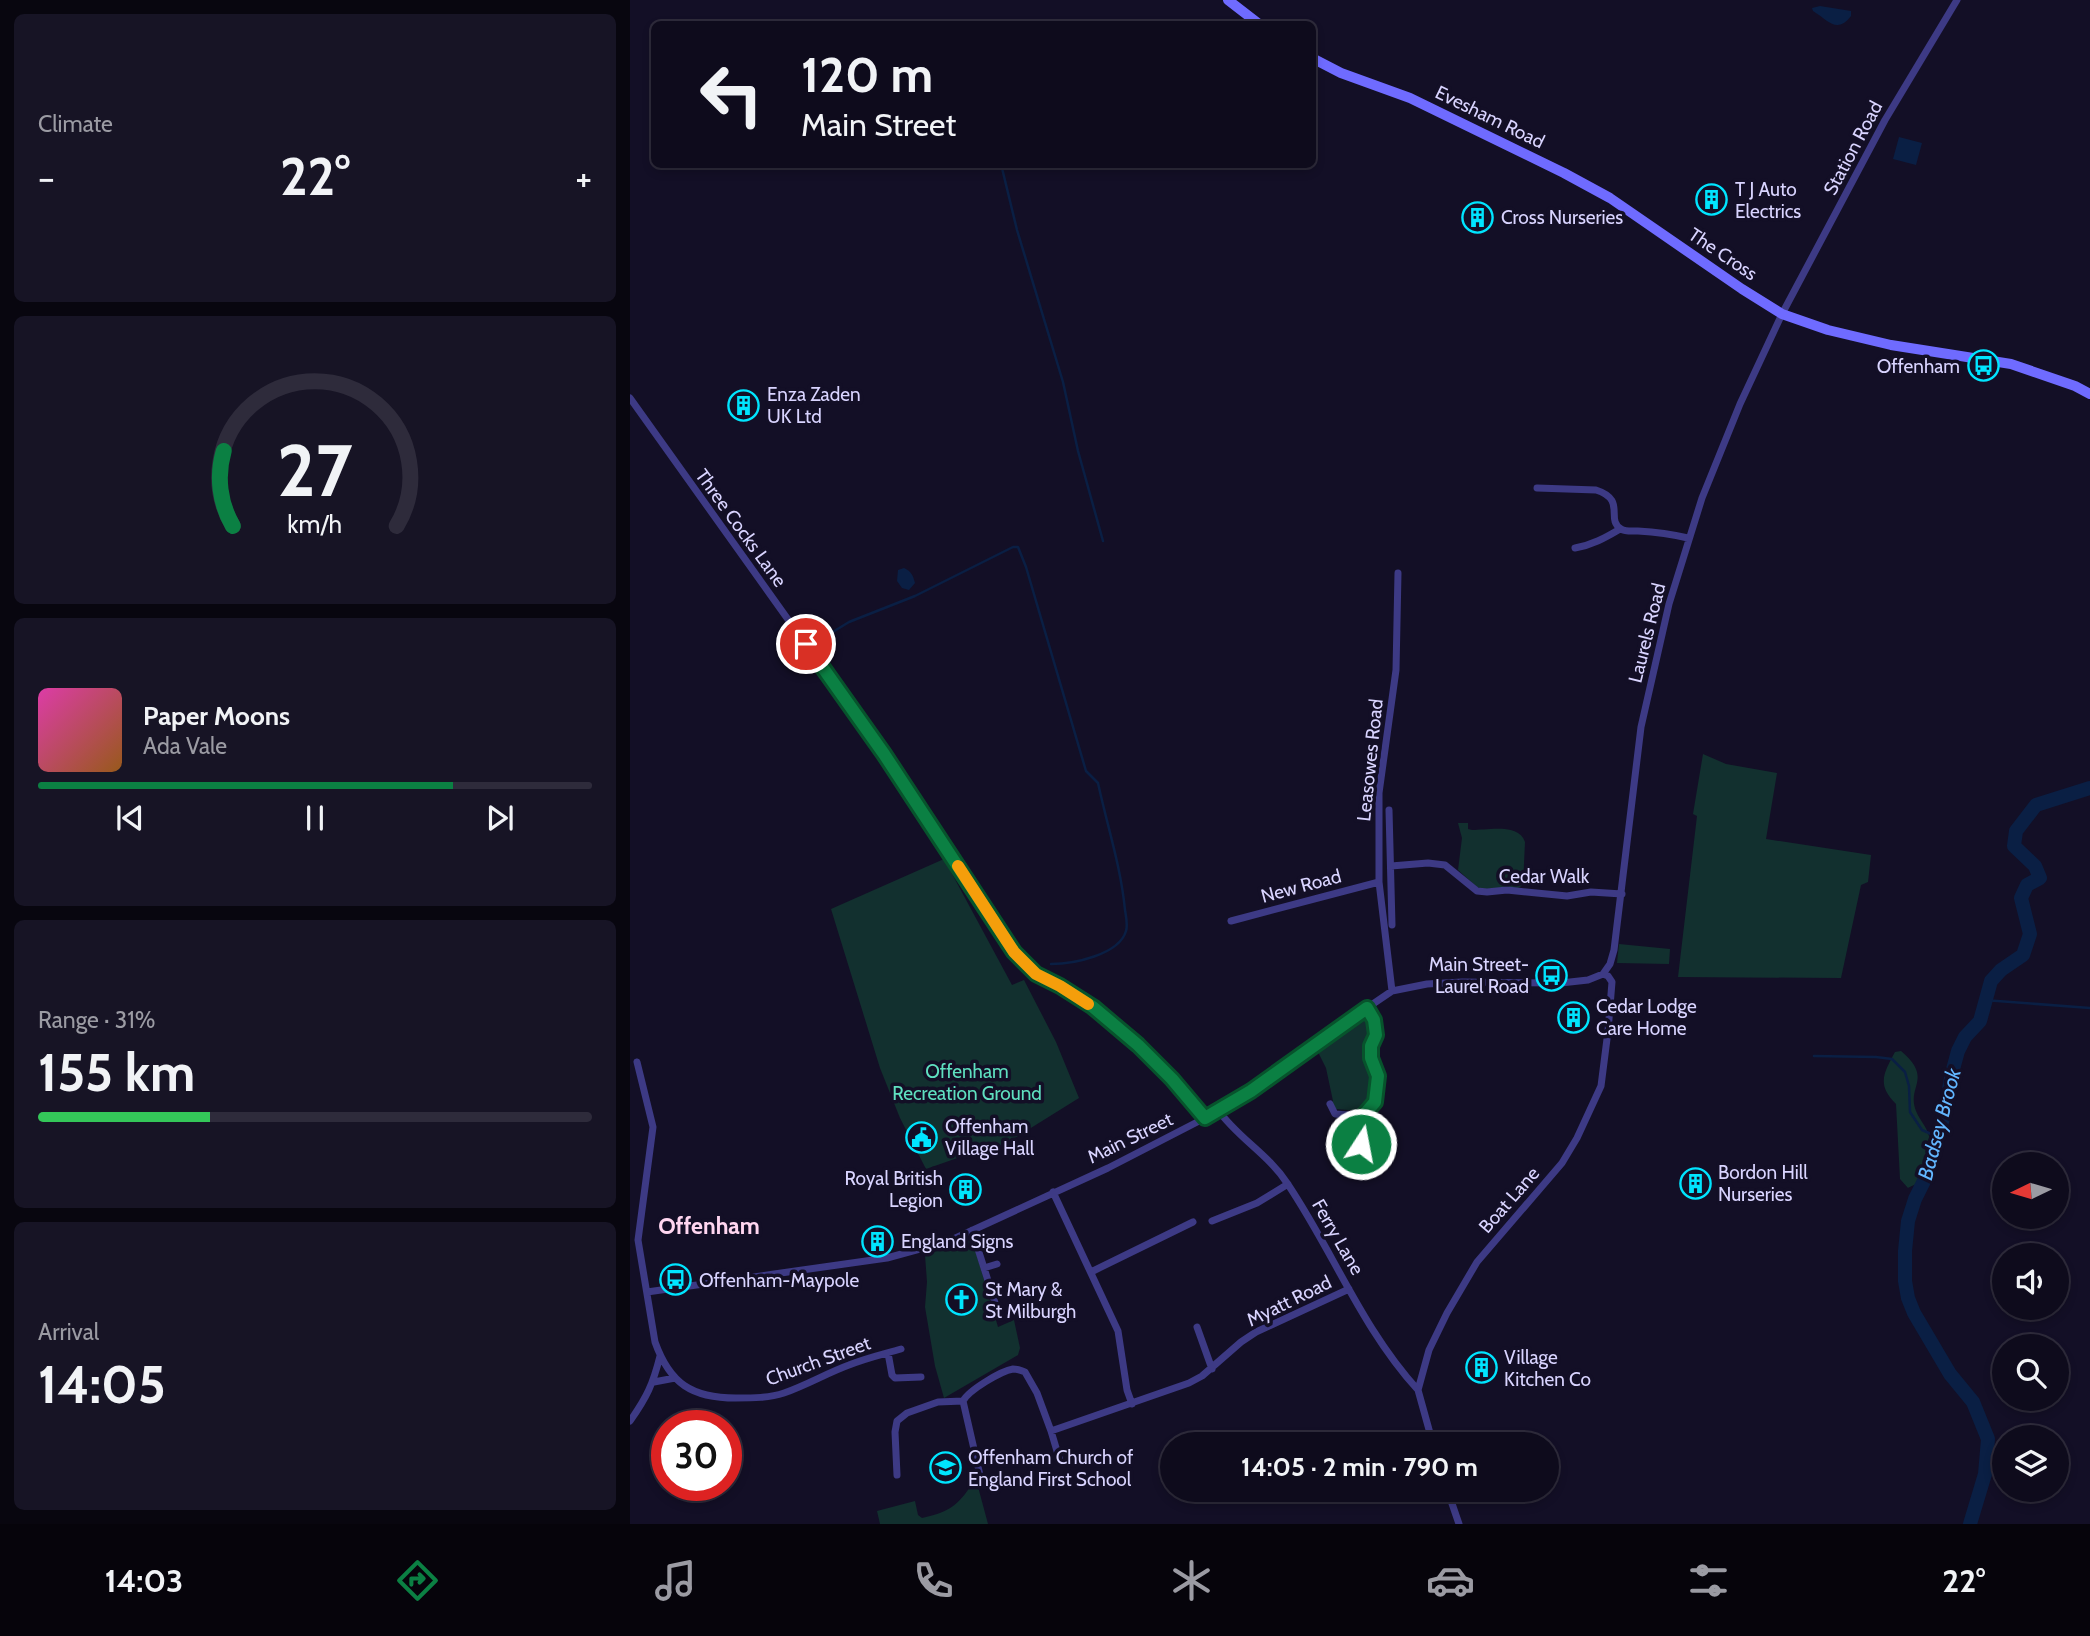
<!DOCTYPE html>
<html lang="en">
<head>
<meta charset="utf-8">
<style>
  :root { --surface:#0e0b1c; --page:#171425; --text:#f1f3f6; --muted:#9b9ba3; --line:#2e2b3b; --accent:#0b8043 }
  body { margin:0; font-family:Cabin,sans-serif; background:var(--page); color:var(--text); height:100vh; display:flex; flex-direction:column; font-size:26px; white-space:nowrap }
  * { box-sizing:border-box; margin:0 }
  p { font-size:23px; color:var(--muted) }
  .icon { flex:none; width:38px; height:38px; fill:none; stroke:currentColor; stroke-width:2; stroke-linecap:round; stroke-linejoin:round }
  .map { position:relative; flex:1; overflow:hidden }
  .side { display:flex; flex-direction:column; gap:14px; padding:14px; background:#08060f; width:630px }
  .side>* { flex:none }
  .hud { position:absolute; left:21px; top:21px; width:665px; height:147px; border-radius:10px; box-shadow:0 4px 10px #0003,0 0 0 2px var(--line); background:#0e0b1c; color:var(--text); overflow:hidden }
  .needle { width:46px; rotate:265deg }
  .tools { position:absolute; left:1362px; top:1152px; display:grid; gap:14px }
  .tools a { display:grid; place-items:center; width:77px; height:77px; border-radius:50%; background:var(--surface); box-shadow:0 4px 10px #0003,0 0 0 2px var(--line); font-size:35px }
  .speed { position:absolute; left:21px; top:1410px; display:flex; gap:14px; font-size:35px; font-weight:700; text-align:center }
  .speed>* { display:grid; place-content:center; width:91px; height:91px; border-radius:50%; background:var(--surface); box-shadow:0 4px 10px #0003,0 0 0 2px var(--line); line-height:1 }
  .speed .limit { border:10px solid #d22; background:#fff; color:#111 }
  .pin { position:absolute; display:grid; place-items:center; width:60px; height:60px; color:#fff; margin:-30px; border:4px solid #fff; border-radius:50%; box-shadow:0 2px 7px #0007 }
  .me { position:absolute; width:77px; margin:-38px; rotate:11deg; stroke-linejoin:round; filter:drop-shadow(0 0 5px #0008) }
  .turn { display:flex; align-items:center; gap:24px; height:147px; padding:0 35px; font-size:32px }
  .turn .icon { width:91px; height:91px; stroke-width:2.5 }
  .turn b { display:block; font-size:49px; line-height:60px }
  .big { font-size:52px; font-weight:700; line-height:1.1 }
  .side .tile { flex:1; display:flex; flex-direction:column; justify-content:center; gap:10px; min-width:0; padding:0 24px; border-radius:10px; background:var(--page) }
  .side .dial { align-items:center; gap:0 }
  .dial svg { height:182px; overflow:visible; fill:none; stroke:var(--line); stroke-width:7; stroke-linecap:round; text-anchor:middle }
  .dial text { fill:var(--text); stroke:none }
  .song { display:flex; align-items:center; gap:21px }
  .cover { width:84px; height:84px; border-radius:10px; background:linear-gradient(135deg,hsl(320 70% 55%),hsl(30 70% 35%)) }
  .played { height:7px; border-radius:4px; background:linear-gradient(90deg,var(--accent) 75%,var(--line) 75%) }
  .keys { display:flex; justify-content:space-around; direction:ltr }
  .heat { display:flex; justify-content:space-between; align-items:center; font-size:38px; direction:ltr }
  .charge { height:10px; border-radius:5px; background:linear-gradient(90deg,#34c759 31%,var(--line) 0) }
  .trip { position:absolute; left:530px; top:1432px; width:399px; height:70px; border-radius:35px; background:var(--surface); box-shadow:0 4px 10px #0003,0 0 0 2px var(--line); font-weight:700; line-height:70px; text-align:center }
  .tab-bar { display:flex; height:112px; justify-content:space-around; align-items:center; background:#06040b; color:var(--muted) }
  .tab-bar .icon { width:49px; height:49px }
  .tab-bar .selected { color:var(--accent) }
  .tab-bar b { font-size:32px; color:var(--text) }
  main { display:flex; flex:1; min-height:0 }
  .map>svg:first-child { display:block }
</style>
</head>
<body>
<main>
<section class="side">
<div class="tile"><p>Climate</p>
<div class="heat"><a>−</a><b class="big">22°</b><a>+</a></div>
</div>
<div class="tile dial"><svg viewBox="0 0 100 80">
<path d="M14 69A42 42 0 1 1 86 69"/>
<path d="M14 69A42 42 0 0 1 10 36" stroke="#0b8043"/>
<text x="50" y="56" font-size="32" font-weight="700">27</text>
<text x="50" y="72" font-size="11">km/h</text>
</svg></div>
<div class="tile">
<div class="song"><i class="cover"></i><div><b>Paper Moons</b><p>Ada Vale</p></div></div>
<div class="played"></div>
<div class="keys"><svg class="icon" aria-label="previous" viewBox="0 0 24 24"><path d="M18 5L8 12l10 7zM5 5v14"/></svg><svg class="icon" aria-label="pause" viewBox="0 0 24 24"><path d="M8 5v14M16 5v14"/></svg><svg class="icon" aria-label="next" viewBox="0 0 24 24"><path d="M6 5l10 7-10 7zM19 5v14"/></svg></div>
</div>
<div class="tile"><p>Range · 31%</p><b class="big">155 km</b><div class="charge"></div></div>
<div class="tile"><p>Arrival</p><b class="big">14:05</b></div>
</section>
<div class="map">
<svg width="1460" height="1524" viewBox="0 0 1460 1524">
  <rect width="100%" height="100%" fill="#130f26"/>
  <!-- green -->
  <path fill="#12302f" d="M1073,754L1096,764L1147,773L1136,839L1241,855L1238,882L1231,885L1211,978L1048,977L1067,816L1063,814Z
    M828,823H838V829L842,830C858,830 889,823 895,842L893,885L888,888L852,889L847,887L828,870L832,838Z
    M314,859L382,985L394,980L426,1042L449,1098L359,1154L338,1158L336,1155L296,1169L270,1118L250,1068L201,909Z
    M989,944L1040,949L1039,964L987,963Z
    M730,1020H740C745,1034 737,1039 737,1052C738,1059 744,1065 745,1073C747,1086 744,1105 731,1111L705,1109L702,1102L703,1101L696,1068L688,1052Z
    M1271,1051C1304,1079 1276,1086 1286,1111C1290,1121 1299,1129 1300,1141C1301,1150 1295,1177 1288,1183C1287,1184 1279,1187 1278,1188L1270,1179L1266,1104C1247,1085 1253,1074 1265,1052Z
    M342,1239L368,1327L384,1320L390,1348L388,1355L314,1398L305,1366L295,1307L297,1282L295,1255Z
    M344,1481L347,1483L358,1524H250L247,1511L285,1501L288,1515L292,1518C315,1513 326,1508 340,1487L339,1482Z"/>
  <!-- water -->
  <path fill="#0a1f44" d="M1190,6L1221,11V16C1207,34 1199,21 1183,11L1182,8Z
    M1269,137L1292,143L1286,165L1263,159Z
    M274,568C281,571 283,575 285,583L279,590L272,588L267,581L268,570Z"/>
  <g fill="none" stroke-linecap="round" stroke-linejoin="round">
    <!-- stream -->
    <path stroke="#0a1f44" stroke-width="2.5" d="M371,164L387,230L433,382L448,451L473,541
      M193,638L219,622L285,596L383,547H388L396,567L456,771L468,783C477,825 491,867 495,910C496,916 498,925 496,931C489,955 443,964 421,964
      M1354,1000L1460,1008
      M1184,1056L1246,1057L1262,1059L1275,1072L1279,1086L1280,1112L1292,1130L1308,1137"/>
    <!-- river -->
    <path stroke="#0a1f44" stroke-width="14" d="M1340,1524L1355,1474L1358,1439L1343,1402L1320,1374L1284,1313L1278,1298L1275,1281V1251L1278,1221L1285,1199L1298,1173L1315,1111L1322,1073L1328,1051L1335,1037L1350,1021L1361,981L1371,970L1393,955L1400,934L1391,898L1397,885L1410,878L1405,866L1384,846L1386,831L1406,805L1460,788"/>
    <!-- street -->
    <path stroke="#3d3a85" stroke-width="7" d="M0,398L254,754L384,952L406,974L430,986L463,1008L508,1045L542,1079L575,1118
      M907,488L966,490C997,500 975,519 991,529C996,532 1002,531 1008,531C1025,532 1041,534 1058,538
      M945,548C962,545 975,538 990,529
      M759,810L762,925
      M761,866L798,863L815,865L847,891L857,892L877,890L937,896L961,892L992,894
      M601,921L749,882
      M762,991L749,882V793L766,670L768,573
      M7,1062L23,1127L8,1240L25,1342C40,1384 62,1398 106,1398C123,1398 139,1398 154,1393C177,1385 197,1373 219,1365C236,1358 254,1354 271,1349
      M700,1104L705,1114L733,1116
      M588,1110C608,1138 638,1154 657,1183C703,1251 732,1329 788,1390
      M733,1116L745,1102V1090L748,1076L741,1058V1046L745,1035L744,1020L737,1008
      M731,1146H745
      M732,1166L730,1123L733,1116
      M423,1192L488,1331L497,1390L502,1404
      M582,1221L627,1203L658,1184
      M342,1230L366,1306
      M354,1268L367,1264
      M461,1272L563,1222
      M17,1292L257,1258L319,1241L478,1168L575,1118L621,1091L706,1029L762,991L797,984L832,982L931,983L958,980L973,974L980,964L984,950L1011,727L1039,604L1072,498L1110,404L1152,314L1255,120L1327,0
      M567,1327L582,1369
      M258,1353L262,1375L265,1378L291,1377
      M24,1382L45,1378
      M0,1421C17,1397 23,1384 30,1356
      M421,1431L430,1461
      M803,1444L788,1390L799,1350L817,1313L847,1262L932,1163L947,1138L971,1086L978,1031L982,982L978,976L973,974
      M267,1475L265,1432L267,1421L277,1413L308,1402L333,1401
      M352,1484L333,1401C339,1390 371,1371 383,1369C389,1369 389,1370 395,1372L407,1393L421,1431L559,1383L572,1376L611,1342L626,1332L719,1289
      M817,1489L829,1524"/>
    <!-- secondary -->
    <path stroke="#6f6bff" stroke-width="10" d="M598,0L629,24
      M682,58L711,73L780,98L934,173L980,198L1112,289L1152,314L1198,330L1261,345L1381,364L1445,386L1460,394"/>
  </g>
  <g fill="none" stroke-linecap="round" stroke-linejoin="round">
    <defs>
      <path id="route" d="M176,644L254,754L384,952L406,974L430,986L463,1007L508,1045L542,1079L575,1118L621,1091L737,1008L744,1020L746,1035L741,1046V1058L748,1076L745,1102L733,1116L730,1123L731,1144"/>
    </defs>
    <!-- route casing -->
    <use href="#route" stroke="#07532c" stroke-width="18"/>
    <!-- route -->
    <use href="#route" stroke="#0b8043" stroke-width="12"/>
    <!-- slow -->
    <path stroke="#f59e0b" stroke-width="12" d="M328,866L384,952L406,974L430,986L458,1004"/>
  </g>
  <!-- icons -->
  <defs>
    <symbol id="building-ring" viewBox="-11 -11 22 22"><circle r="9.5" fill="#130f26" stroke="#00e5ff" stroke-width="1.5"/><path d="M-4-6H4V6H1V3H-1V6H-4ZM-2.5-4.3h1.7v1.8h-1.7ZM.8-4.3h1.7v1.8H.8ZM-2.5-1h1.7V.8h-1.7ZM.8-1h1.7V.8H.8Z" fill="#00e5ff"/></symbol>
    <symbol id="bus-ring" viewBox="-11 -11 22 22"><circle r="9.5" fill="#130f26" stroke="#00e5ff" stroke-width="1.5"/><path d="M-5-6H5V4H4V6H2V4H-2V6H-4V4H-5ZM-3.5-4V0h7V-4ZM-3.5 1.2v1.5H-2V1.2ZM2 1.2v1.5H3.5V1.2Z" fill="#00e5ff"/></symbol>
    <symbol id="civic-ring" viewBox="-11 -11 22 22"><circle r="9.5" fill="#130f26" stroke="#00e5ff" stroke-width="1.5"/><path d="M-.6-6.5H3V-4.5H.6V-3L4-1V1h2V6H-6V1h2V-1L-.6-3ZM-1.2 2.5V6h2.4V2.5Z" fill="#00e5ff"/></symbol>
    <symbol id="church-ring" viewBox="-11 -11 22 22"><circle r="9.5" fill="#130f26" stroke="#00e5ff" stroke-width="1.5"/><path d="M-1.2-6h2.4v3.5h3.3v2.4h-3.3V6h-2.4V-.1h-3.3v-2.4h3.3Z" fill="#00e5ff"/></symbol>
    <symbol id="school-ring" viewBox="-11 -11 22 22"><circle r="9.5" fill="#130f26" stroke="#00e5ff" stroke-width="1.5"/><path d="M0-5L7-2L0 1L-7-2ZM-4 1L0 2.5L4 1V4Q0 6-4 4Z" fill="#00e5ff"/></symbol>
  </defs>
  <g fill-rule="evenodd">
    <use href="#building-ring" x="1064" y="182" width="35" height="35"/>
    <use href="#building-ring" x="830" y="200" width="35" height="35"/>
    <use href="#bus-ring" x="1336" y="348" width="35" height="35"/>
    <use href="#building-ring" x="96" y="388" width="35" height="35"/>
    <use href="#bus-ring" x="904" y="958" width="35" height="35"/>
    <use href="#building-ring" x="926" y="1000" width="35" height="35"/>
    <use href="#civic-ring" x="274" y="1120" width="35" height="35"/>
    <use href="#building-ring" x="1048" y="1166" width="35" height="35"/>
    <use href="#building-ring" x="318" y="1172" width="35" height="35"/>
    <use href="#building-ring" x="230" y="1224" width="35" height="35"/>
    <use href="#bus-ring" x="28" y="1262" width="35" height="35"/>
    <use href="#church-ring" x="314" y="1282" width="35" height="35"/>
    <use href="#building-ring" x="834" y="1350" width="35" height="35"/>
    <use href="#school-ring" x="298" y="1450" width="35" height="35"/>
  </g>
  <g text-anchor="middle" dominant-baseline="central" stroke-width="7" stroke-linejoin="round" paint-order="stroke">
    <!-- street labels -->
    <g font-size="19" fill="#d9d4ff" stroke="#130f26">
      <text transform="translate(860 117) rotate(26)">Evesham Road</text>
      <text transform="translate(1223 148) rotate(-62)">Station Road</text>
      <text transform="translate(1093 254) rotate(34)">The Cross</text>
      <text transform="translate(111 528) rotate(54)">Three Cocks Lane</text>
      <text transform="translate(1017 633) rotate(-76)">Laurels Road</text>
      <text transform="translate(740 760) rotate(-84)">Leasowes Road</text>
      <text x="914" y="876">Cedar Walk</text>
      <text transform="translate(671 886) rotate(-15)">New Road</text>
      <text transform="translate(500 1138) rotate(-26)">Main Street</text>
      <text transform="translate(879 1200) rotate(-49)">Boat Lane</text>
      <text transform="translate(708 1237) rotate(60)">Ferry Lane</text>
      <text transform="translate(659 1301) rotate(-26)">Myatt Road</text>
      <text transform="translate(188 1361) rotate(-20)">Church Street</text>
    </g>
    <!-- poi labels -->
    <g font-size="19" fill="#d9d4ff" stroke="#130f26" text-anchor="start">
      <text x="1105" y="189">T J Auto<tspan x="1105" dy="22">Electrics</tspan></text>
      <text x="871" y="217">Cross Nurseries</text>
      <text x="1330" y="366" text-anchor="end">Offenham</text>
      <text x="137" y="394">Enza Zaden<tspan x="137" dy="22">UK Ltd</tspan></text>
      <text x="899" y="964" text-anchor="end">Main Street-<tspan x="899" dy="22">Laurel Road</tspan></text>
      <text x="966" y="1006">Cedar Lodge<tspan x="966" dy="22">Care Home</tspan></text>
      <text x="315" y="1126">Offenham<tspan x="315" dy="22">Village Hall</tspan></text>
      <text x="1088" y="1172">Bordon Hill<tspan x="1088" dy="22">Nurseries</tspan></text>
      <text x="313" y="1178" text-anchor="end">Royal British<tspan x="313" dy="22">Legion</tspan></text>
      <text x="271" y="1241">England Signs</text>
      <text x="69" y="1280">Offenham-Maypole</text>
      <text x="355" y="1289">St Mary &amp;<tspan x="355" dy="22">St Milburgh</tspan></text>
      <text x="874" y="1357">Village<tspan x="874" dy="22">Kitchen Co</tspan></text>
      <text x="338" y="1457">Offenham Church of<tspan x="338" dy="22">England First School</tspan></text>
    </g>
    <!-- park labels -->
    <g font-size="19" fill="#5fe0c0" stroke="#130f26">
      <text x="337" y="1071">Offenham<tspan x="337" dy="22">Recreation Ground</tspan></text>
    </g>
    <!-- water labels -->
    <g font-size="21" font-style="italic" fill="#62b6ff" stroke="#130f26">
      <text transform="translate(1309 1124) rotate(-75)">Badsey Brook</text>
    </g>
    <!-- quarter labels -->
    <g font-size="23" font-weight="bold" fill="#ffd6f0" stroke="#130f26">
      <text x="79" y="1226">Offenham</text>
    </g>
  </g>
</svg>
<div class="tools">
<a><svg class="needle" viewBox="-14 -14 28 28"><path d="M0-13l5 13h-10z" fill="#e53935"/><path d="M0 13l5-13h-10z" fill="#9b9ba3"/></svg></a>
<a><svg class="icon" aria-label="sound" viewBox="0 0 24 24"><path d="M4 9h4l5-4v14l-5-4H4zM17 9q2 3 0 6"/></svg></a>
<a><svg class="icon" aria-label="search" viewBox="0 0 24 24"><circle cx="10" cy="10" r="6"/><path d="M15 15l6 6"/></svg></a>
<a><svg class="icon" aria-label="layers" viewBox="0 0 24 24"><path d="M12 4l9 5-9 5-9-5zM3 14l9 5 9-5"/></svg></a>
</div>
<div class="speed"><div class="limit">30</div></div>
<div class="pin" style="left:176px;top:644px;background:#d93025"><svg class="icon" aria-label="arrive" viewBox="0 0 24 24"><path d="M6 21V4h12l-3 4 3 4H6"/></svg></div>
<svg class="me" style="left:731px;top:1144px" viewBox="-20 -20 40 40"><circle r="17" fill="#0b8043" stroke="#fff" stroke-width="3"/><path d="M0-11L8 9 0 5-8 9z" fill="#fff"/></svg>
<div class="trip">14:05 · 2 min · 790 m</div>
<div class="hud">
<div class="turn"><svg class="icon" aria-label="left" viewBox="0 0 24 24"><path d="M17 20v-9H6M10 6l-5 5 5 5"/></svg><div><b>120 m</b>Main Street</div></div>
</div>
</div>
</main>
<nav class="tab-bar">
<b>14:03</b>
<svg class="icon selected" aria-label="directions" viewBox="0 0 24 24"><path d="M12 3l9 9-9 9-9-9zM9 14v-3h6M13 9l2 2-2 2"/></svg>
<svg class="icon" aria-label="music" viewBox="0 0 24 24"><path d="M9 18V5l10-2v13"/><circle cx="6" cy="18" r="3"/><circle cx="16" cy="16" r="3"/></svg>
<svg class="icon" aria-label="phone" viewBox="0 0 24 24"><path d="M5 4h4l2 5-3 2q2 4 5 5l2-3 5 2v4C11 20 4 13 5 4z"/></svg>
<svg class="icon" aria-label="climate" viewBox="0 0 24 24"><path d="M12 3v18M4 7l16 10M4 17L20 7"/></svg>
<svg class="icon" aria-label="car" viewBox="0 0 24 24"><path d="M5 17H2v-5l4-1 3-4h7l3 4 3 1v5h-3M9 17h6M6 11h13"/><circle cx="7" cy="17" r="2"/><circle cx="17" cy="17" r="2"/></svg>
<svg class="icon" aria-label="filters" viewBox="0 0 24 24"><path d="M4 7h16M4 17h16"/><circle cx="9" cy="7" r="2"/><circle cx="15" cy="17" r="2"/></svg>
<b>22°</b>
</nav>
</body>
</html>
